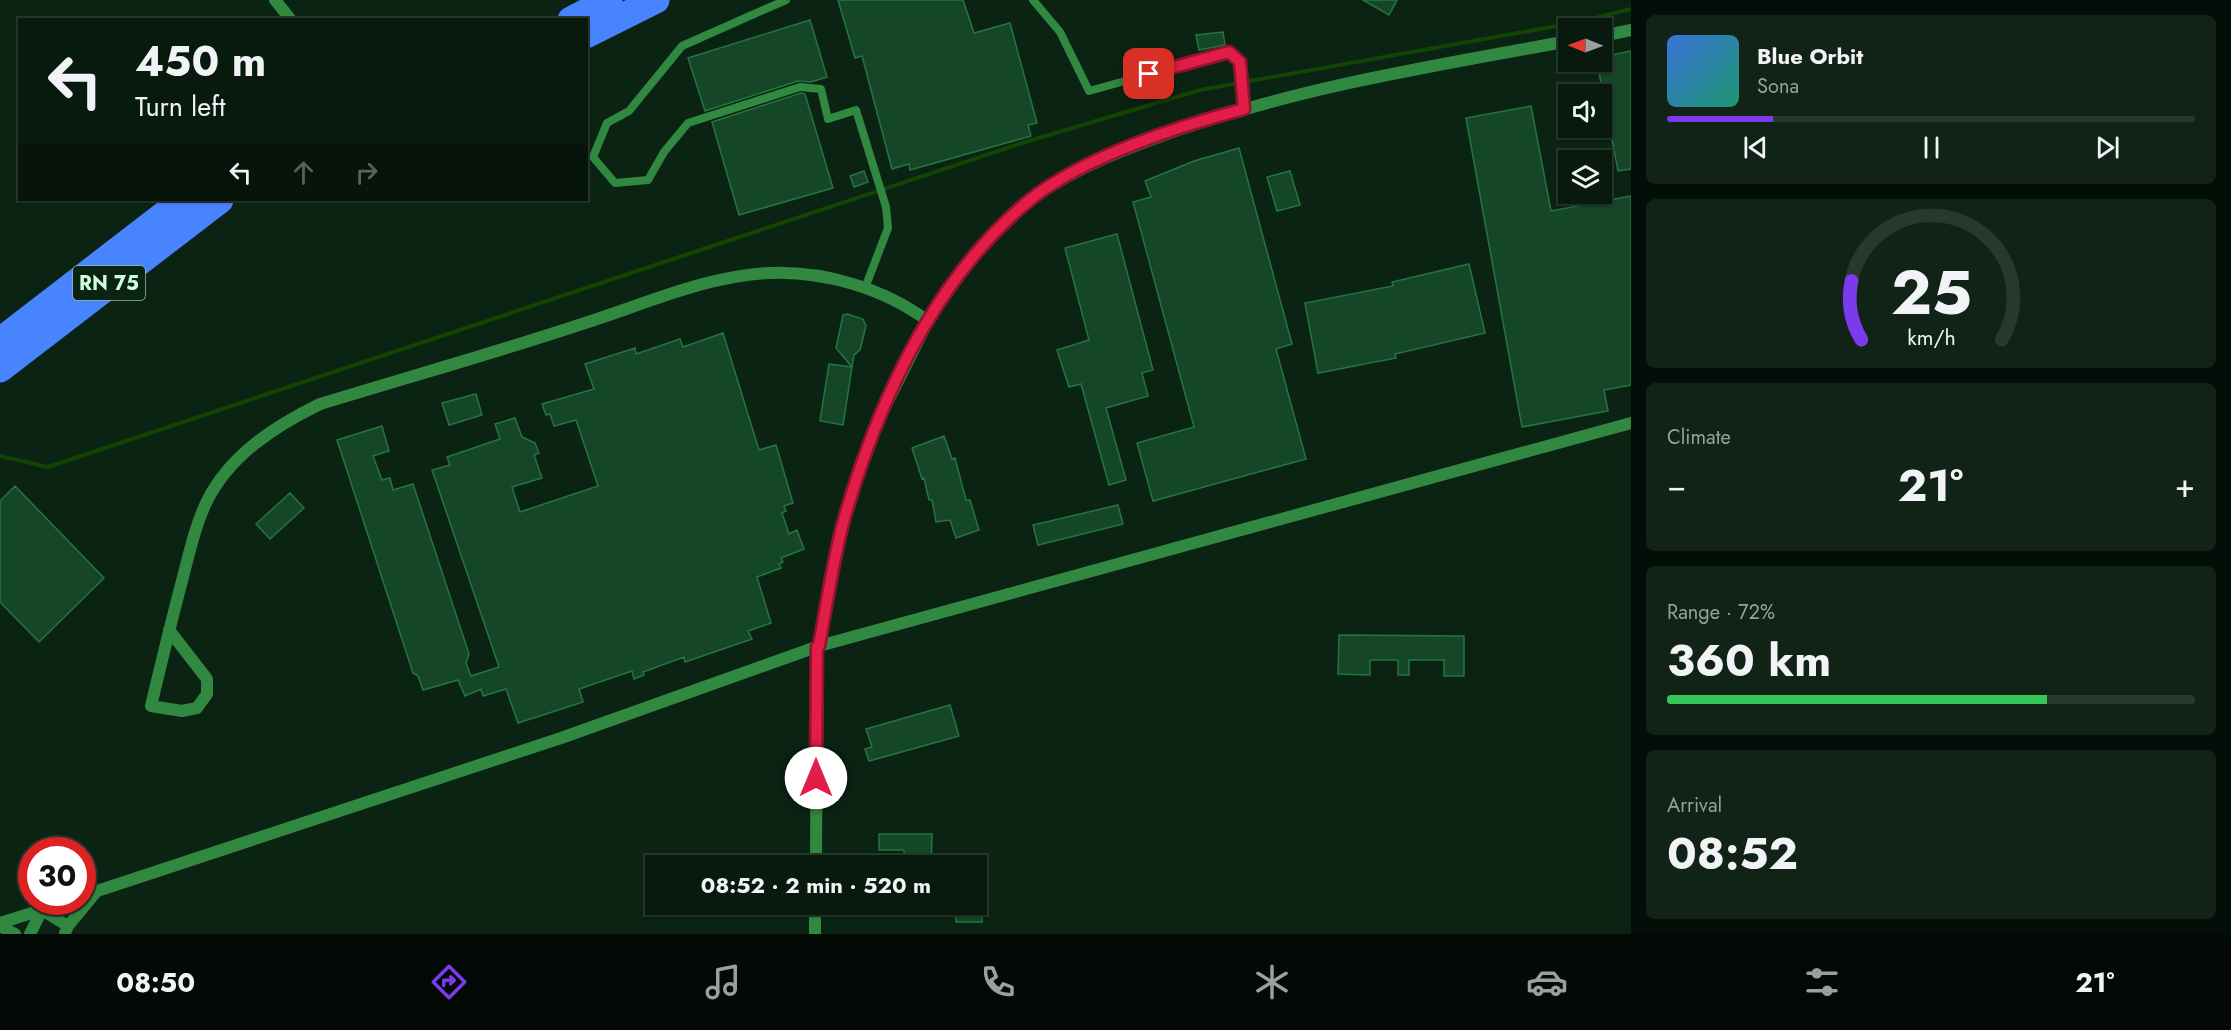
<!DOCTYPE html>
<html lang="en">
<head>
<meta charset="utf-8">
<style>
  :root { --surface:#081a0e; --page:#112317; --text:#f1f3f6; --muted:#98a19e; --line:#29382e; --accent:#7c3aed }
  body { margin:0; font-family:Jost,sans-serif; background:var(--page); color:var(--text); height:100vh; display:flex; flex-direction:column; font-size:22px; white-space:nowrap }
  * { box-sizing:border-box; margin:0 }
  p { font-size:20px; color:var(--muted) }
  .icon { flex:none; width:33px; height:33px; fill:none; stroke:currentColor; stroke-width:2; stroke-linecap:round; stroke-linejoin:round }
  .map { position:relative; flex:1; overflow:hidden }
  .side { display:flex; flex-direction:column; gap:15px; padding:15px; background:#040e08; width:600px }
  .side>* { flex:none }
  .top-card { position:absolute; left:18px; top:18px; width:570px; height:183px; border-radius:0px; box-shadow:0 2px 4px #0004,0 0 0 2px var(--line); background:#081a0e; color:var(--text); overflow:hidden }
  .needle { width:39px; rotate:271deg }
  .buttons { position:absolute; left:1558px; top:18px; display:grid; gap:12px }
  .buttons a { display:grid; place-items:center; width:54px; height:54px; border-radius:0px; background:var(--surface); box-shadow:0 2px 4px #0004,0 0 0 2px var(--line); font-size:30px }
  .speed { position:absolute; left:18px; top:837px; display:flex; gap:12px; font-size:30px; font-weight:700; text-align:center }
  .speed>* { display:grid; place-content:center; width:78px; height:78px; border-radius:50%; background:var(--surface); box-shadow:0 2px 4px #0004,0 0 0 2px var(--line); line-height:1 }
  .speed .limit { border:9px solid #d22; background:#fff; color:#111 }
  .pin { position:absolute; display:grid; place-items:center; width:51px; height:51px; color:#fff; margin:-26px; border-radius:12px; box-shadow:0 3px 9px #0006 }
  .me { position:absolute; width:66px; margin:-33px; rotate:0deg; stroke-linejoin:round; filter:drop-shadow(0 0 4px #0008) }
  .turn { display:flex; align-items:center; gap:21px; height:126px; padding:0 18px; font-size:27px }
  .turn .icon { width:78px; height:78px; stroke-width:2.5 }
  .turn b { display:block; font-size:42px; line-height:51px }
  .lanes { display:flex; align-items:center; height:57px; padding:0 18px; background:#0003; justify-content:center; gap:30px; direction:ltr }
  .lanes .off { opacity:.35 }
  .big { font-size:45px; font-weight:700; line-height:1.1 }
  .side .card { flex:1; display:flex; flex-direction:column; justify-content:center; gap:9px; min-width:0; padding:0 21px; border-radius:9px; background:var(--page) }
  .side .dial { align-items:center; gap:0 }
  .dial svg { height:156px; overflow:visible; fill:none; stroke:var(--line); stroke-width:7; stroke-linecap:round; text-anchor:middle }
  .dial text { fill:var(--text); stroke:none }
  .song { display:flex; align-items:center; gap:18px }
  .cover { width:72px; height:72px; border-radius:9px; background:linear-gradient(135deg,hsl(220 70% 55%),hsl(160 70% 35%)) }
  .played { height:6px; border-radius:3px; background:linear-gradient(90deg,var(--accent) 20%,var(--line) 20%) }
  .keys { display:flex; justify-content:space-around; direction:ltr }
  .heat { display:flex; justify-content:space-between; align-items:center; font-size:33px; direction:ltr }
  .charge { height:9px; border-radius:4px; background:linear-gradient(90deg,#34c759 72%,var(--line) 0) }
  .trip { position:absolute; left:645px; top:855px; width:342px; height:60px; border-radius:0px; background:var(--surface); box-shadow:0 2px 4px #0004,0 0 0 2px var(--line); font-weight:700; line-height:60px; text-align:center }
  .tab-bar { display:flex; height:96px; justify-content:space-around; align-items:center; background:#030a06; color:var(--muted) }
  .tab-bar .icon { width:42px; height:42px }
  .tab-bar .on { color:var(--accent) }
  .tab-bar b { font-size:27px; color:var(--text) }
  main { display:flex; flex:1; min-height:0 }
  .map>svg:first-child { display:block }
</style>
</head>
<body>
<main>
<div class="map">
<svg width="1631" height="934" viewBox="0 0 1631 934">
  <rect width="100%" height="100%" fill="#0b2313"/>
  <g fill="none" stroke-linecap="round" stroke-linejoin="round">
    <!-- stream -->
    <path stroke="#124404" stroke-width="4" d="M0,456L48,467L1022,143L1200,90L1579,22L1631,9"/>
  </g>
  <!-- building -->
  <path fill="#154627" stroke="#257541" stroke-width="1.5" d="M838,0H963L974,33L1010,23L1037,123L1028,125L1031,136L910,170L909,164L892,169L862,56L855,58Z
    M1363,0H1397L1389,15Z
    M810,20L827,77L811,82L798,81L705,111L688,58Z
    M1223,32L1225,45L1199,50L1196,35Z
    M1631,51V169L1618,171L1597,62H1602V57Z
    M801,93L805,94L833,188L739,215L712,122Z
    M1531,106L1551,211L1631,196V385L1604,390L1608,411L1522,427L1466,118Z
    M1239,148L1292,344L1276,349L1306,459L1153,501L1137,443L1194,427L1133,202L1151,197L1145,181L1194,161Z
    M864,171L868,182L854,187L850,176Z
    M1290,171L1300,205L1277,211L1267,177Z
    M1117,234L1153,370L1142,373L1148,396L1106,408L1126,480L1109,485L1081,384L1069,387L1057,350L1089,340L1065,248Z
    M1469,264L1485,333L1395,354L1396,358L1318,373L1305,303L1393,286L1392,282Z
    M847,314L863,319L866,326L860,350L854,355L852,367L836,348L843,315Z
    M723,333L759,450L776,445L793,503L784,506L786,511L782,513L789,534L797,530L804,549L781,558L783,562L779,564L781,568L757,577L771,623L748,631L752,639L685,662L684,657L643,672L644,675L634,679L632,671L579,689L583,702L518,723L506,689L483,696L481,689L465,696L458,680L423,690L418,676L413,673L337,440L382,426L389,451L373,456L382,480L390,478L393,490L413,484L469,654L466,663L471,676L499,667L432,470L450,465L447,457L500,439L495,424L515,418L522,437L535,443L539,453L534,455L542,478L512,487L520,512L598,486L576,420L554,426L550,414L546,415L542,404L594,389L585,364L635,348L636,354L680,339L683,347Z
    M829,364L852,367L843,425L820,421Z
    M476,394L482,415L449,425L442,403Z
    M944,436L952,459L955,458L966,500H970L979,530L956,538L950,520L936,522L932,500H929L924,478L922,479L912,448Z
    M15,486L104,578L39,642L0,602V501Z
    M290,493L304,508L270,539L256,524Z
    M1118,505L1123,524L1038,545L1033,525Z
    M1339,635L1464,636V676H1444V660H1409V675H1398V660H1370V675L1338,674Z
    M950,705L959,736L869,761L865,749L872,747L866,729Z
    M879,834H932L931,866H904V850H879Z
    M904,904H931V915H904Z
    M956,904L982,905V922H956Z"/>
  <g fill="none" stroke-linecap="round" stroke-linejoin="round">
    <!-- lane -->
    <path stroke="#318841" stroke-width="8" d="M786,0L682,46L629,111L607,123L593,157L615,183L648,180L664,152L688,123L800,87L821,89L828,119L856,110L886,207L888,228L865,288
      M1033,0L1060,32L1089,91L1229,52L1240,62L1244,109"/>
    <!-- street -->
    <path stroke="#318841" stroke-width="12" d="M275,0L291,20
      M1602,36L1631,30
      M928,321C957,277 990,229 1033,198C1078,166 1130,147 1181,129C1307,86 1438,65 1569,41
      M169,630L207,679V694L197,708L182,711L151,706C161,664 171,622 182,581C189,554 195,526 207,501C230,455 275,426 320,404C408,377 498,352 585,323C645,304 706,276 769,273C825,271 883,288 928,321L872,433L844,518L819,646
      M816,866L817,647
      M82,896L561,738L819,646L1631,423
      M0,923L67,902
      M0,926L15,934
      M65,933L68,926L96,892
      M30,934L42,910L68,926
      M815,934V904"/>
    <!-- highway -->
    <path stroke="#4984ff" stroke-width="27" d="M571,20L609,0
      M586,35L656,0
      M0,341L183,200
      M0,369L220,200"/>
  </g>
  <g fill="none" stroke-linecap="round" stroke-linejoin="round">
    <defs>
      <path id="route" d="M816,778L817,647L819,646C827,603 833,558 845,516C879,400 935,277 1031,199C1084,157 1179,126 1244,109L1240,62L1229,52L1149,74"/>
    </defs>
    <!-- route casing -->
    <use href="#route" stroke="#92132f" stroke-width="15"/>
    <!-- route -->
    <use href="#route" stroke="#e11d48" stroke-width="10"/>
  </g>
  <g text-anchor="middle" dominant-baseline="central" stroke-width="5" stroke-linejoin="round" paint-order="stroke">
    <!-- shield labels -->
    <rect fill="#0b2313" stroke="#94bd9f" stroke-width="1.5" x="73" y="266" width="72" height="34" rx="4.5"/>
    <g font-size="20" font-weight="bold" fill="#ceffdb">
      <text x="109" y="283">RN 75</text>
    </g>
  </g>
</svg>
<div class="buttons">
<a><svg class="needle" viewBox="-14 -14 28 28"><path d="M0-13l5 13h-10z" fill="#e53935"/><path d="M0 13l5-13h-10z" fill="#98a19e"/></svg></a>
<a><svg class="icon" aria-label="sound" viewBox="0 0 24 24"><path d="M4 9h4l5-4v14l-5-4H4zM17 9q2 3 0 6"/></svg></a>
<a><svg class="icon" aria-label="layers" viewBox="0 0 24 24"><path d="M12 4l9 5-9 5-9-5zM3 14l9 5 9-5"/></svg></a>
</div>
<div class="speed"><div class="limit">30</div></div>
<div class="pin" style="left:1149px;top:74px;background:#d93025"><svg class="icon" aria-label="arrive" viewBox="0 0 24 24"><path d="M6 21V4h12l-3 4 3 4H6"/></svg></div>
<svg class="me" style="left:816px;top:778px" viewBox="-20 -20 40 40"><circle r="19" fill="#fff"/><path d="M0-13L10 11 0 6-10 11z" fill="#e11d48"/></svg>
<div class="trip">08:52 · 2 min · 520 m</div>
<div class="top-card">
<div class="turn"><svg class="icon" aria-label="left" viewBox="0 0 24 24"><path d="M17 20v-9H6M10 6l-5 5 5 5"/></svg><div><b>450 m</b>Turn left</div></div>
<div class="lanes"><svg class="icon" aria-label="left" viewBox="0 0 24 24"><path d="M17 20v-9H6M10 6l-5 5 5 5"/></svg><svg class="icon off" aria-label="ahead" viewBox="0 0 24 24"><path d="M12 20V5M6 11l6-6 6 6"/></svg><svg class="icon off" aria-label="right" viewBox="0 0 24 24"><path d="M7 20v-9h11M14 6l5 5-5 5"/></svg></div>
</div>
</div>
<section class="side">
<div class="card">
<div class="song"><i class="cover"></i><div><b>Blue Orbit</b><p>Sona</p></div></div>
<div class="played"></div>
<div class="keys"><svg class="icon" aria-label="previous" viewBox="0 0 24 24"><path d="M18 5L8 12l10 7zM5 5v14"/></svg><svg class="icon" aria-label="pause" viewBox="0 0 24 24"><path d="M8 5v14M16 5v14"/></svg><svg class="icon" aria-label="next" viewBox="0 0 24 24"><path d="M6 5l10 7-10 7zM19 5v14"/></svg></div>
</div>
<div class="card dial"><svg viewBox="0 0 100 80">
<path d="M14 69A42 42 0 1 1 86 69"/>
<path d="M14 69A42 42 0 0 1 9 39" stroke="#7c3aed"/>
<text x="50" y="56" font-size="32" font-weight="700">25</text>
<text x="50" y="72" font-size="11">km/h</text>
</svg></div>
<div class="card"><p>Climate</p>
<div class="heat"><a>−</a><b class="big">21°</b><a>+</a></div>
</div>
<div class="card"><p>Range · 72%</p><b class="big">360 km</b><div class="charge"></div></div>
<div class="card"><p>Arrival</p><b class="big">08:52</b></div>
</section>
</main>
<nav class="tab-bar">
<b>08:50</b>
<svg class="icon on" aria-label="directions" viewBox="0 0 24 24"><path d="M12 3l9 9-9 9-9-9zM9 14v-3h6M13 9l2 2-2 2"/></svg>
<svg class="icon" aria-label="music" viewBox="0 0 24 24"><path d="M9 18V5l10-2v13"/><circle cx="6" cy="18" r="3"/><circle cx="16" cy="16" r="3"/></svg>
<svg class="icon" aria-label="phone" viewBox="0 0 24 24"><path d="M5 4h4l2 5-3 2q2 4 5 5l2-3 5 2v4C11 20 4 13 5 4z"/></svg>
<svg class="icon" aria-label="climate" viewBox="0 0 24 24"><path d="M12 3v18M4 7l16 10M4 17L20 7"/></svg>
<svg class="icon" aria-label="car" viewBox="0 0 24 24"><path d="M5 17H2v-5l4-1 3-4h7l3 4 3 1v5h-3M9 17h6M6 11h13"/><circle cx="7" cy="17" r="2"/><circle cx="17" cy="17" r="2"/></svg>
<svg class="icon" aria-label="filters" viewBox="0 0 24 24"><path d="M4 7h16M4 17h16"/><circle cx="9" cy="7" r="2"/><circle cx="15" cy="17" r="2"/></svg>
<b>21°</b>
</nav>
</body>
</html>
